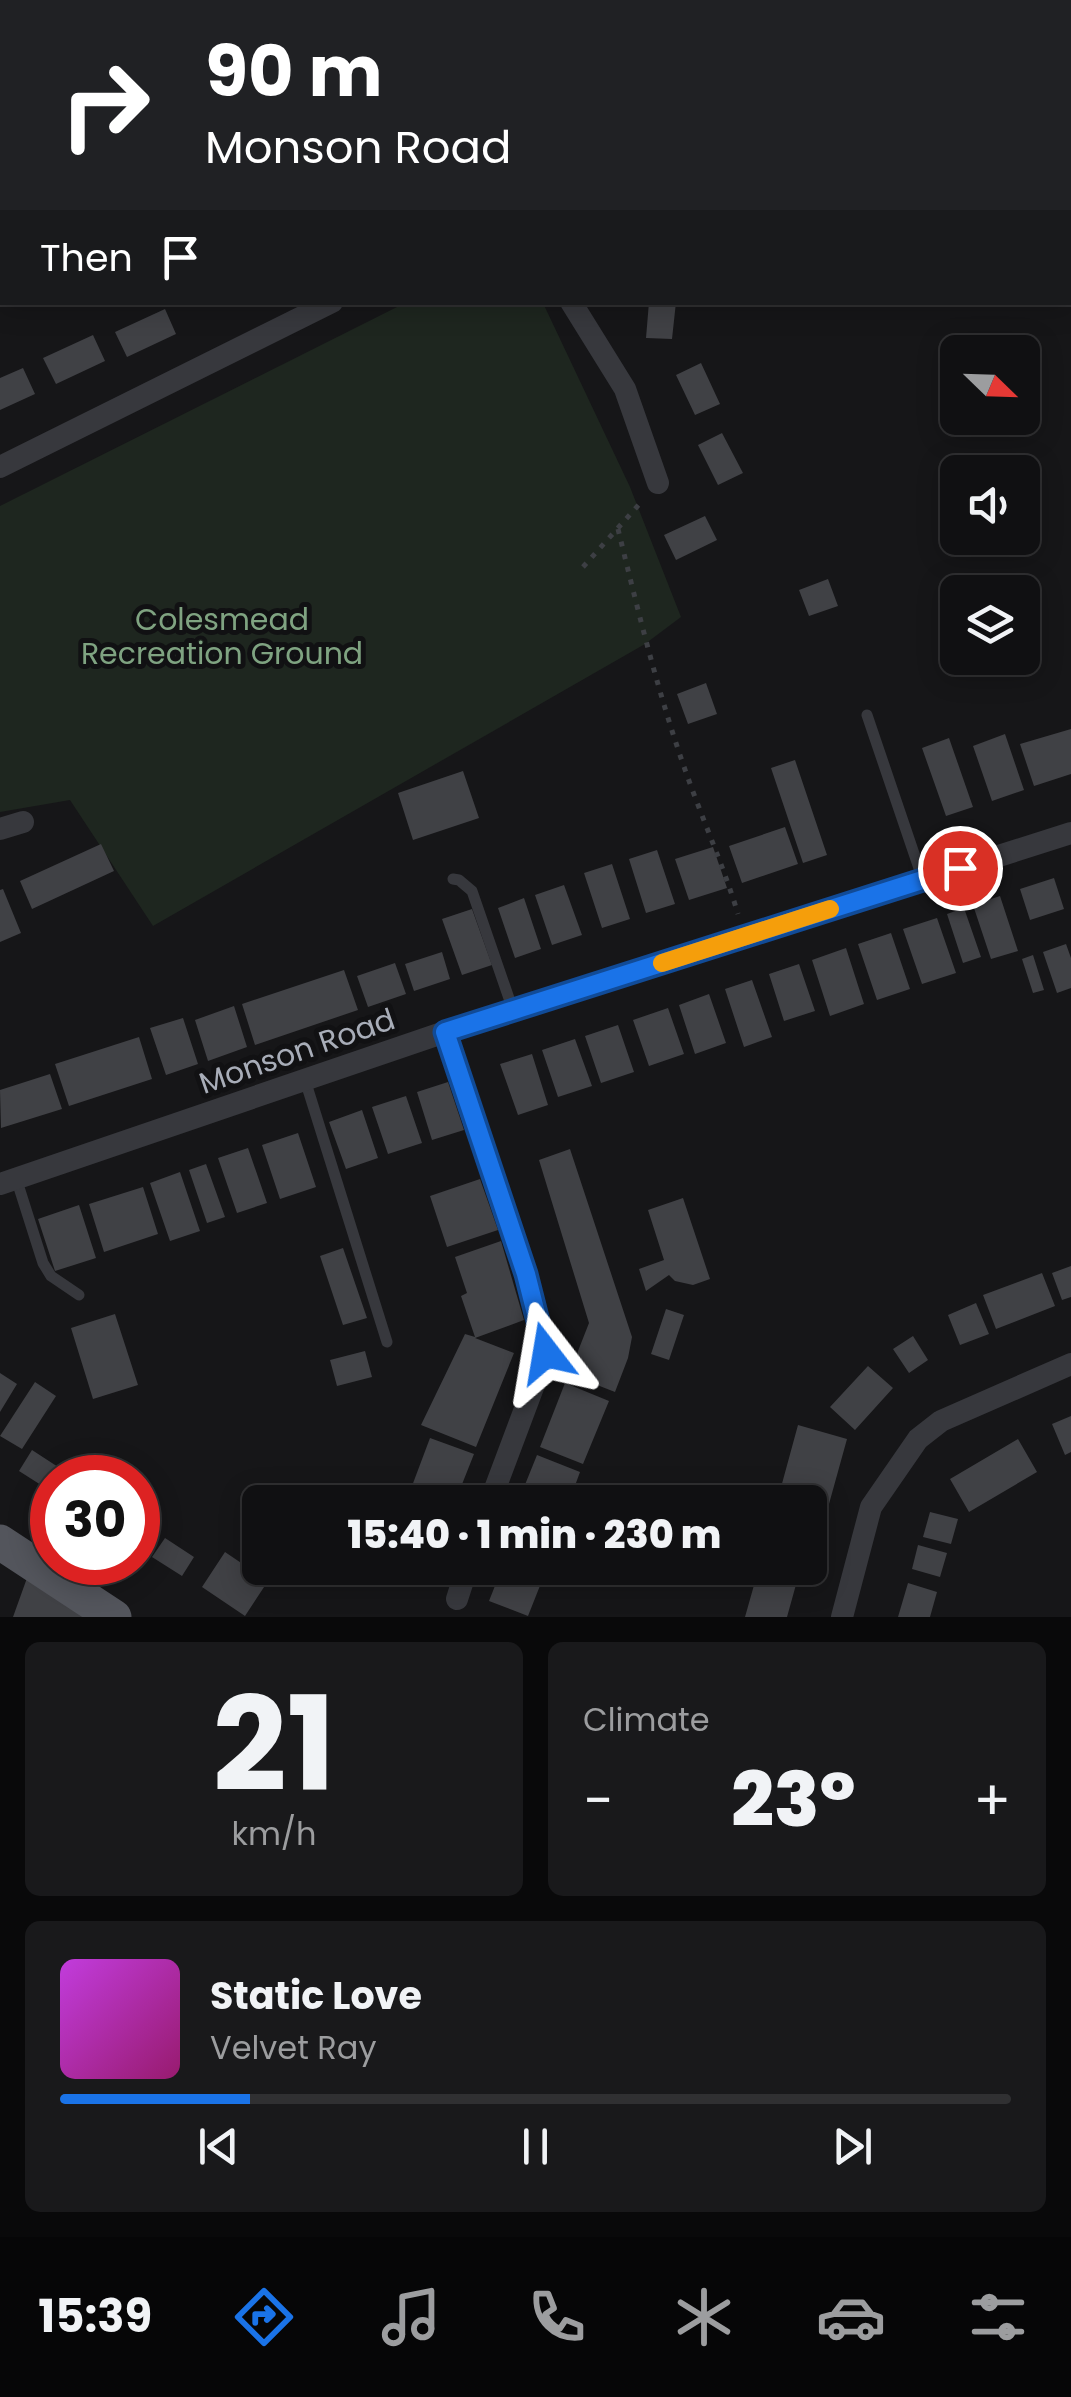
<!DOCTYPE html>
<html lang="en">
<head>
<meta charset="utf-8">
<style>
  :root { --surface:#101012; --page:#19191b; --text:#f1f3f6; --muted:#9c9d9f; --line:#303032; --accent:#1a73e8 }
  body { margin:0; font-family:Poppins,sans-serif; background:var(--page); color:var(--text); height:100vh; display:flex; flex-direction:column; font-size:38px; white-space:nowrap }
  * { box-sizing:border-box; margin:0 }
  p { font-size:32px; color:var(--muted) }
  .icon { flex:none; width:55px; height:55px; fill:none; stroke:currentColor; stroke-width:2; stroke-linecap:round; stroke-linejoin:round }
  .map { position:relative; height:1617px; overflow:hidden }
  .details { display:flex; flex-direction:column; gap:25px; padding:25px; background:#09090a; flex:1 }
  .details>* { flex:none }
  .top-card { position:absolute; left:0px; top:0px; width:1072px; height:305px; box-shadow:0 5px 25px #0003,0 0 0 2px var(--line); background:#202124; color:#fff; overflow:hidden }
  .needle { width:65px; rotate:113deg }
  .buttons { position:absolute; left:940px; top:335px; display:grid; gap:20px }
  .buttons a { display:grid; place-items:center; width:100px; height:100px; border-radius:15px; background:var(--surface); box-shadow:0 5px 25px #0003,0 0 0 2px var(--line); font-size:50px }
  .speed { position:absolute; left:30px; top:1455px; display:flex; gap:20px; font-size:50px; font-weight:700; text-align:center }
  .speed>* { display:grid; place-content:center; width:130px; height:130px; border-radius:50%; background:var(--surface); box-shadow:0 5px 25px #0003,0 0 0 2px var(--line); line-height:1 }
  .speed .limit { border:15px solid #d22; background:#fff; color:#111 }
  .pin { position:absolute; display:grid; place-items:center; width:85px; height:85px; color:#fff; margin:-42px; border:5px solid #fff; border-radius:50%; box-shadow:0 2px 10px #0007 }
  .me { position:absolute; width:110px; margin:-55px; rotate:346deg; stroke-linejoin:round; filter:drop-shadow(0 0 8px #0008) }
  .turn { display:flex; align-items:center; gap:35px; height:210px; padding:0 40px; font-size:45px }
  .turn .icon { width:130px; height:130px; stroke-width:2.5 }
  .turn b { display:block; font-size:70px; line-height:85px }
  .then { display:flex; align-items:center; height:95px; padding:0 40px; background:#0003; gap:20px; font-size:38px }
  .big { font-size:75px; font-weight:800; line-height:1.1 }
  .details .widget { flex:1; display:flex; flex-direction:column; justify-content:center; gap:15px; min-width:0; padding:0 35px; border-radius:15px; background:var(--page) }
  .details .dial { align-items:center; gap:0 }
  .dial b { font-size:130px; line-height:1 }
  .song { display:flex; align-items:center; gap:30px }
  .cover { width:120px; height:120px; border-radius:15px; background:linear-gradient(135deg,hsl(290 70% 55%),hsl(320 70% 35%)) }
  .played { height:10px; border-radius:5px; background:linear-gradient(90deg,var(--accent) 20%,var(--line) 20%) }
  .keys { display:flex; justify-content:space-around; direction:ltr }
  .heat { display:flex; justify-content:space-between; align-items:center; font-size:55px; direction:ltr }
  .details .tiles { flex:1; display:grid; gap:25px; grid-template-columns:1fr 1fr }
  .widget:last-child { grid-column:span 2 }
  .trip { position:absolute; left:242px; top:1485px; width:585px; height:100px; border-radius:15px; background:var(--surface); box-shadow:0 5px 25px #0003,0 0 0 2px var(--line); font-weight:800; line-height:100px; text-align:center }
  .tab-bar { display:flex; height:160px; justify-content:space-around; align-items:center; background:#060607; color:var(--muted) }
  .tab-bar .icon { width:70px; height:70px }
  .tab-bar .active { color:var(--accent) }
  .tab-bar b { font-size:45px; color:var(--text) }
  .map>svg:first-child { display:block }
</style>
</head>
<body>
<div class="map">
<svg width="1071" height="1617" viewBox="0 0 1071 1617">
  <rect width="100%" height="100%" fill="#161618"/>
  <!-- built -->
  <path fill="#222225" d="M213,0H1071V35L1070,2Z"/>
  <!-- green -->
  <path fill="#1e261f" d="M405,303H543L630,487L681,617L645,644L153,926L70,800L0,812V506Z"/>
  <!-- building -->
  <path fill="#404145" d="M649,302H676L672,339L646,338Z
    M165,309L176,334L127,357L115,332Z
    M93,335L105,361L56,384L43,358Z
    M701,363L720,404L695,415L676,375Z
    M23,368L35,394L0,410V378Z
    M722,433L743,473L718,485L698,445Z
    M705,516L717,540L676,560L664,535Z
    M828,579L838,606L809,616L799,590Z
    M706,683L717,714L688,724L677,694Z
    M1071,729V774L1034,786L1020,744Z
    M1005,734L1024,790L992,801L973,746Z
    M949,738L973,807L946,816L922,748Z
    M795,760L827,855L803,863L771,768Z
    M463,771L479,818L413,840L398,793Z
    M785,827L798,864L742,883L729,846Z
    M101,844L114,871L32,909L20,881Z
    M713,847L727,888L689,900L675,859Z
    M657,850L675,904L646,913L629,859Z
    M612,864L630,919L602,928L584,873Z
    M1054,878L1064,909L1030,920L1020,889Z
    M564,885L582,935L552,945L535,895Z
    M3,889L21,933L0,942V890Z
    M1000,896L1018,951L991,959L973,905Z
    M524,898L541,949L515,958L498,908Z
    M964,908L981,957L963,963L947,914Z
    M472,909L492,965L462,975L442,919Z
    M937,918L956,973L922,984L903,929Z
    M891,933L910,989L877,1000L858,944Z
    M1066,944L1071,958V988L1057,993L1043,952Z
    M846,948L864,1004L830,1016L812,960Z
    M442,952L450,979L414,991L405,964Z
    M1033,955L1044,990L1033,993L1022,959Z
    M395,963L406,994L368,1007L357,976Z
    M799,964L815,1011L784,1021L769,974Z
    M344,970L358,1010L255,1045L242,1004Z
    M752,980L772,1037L744,1047L725,989Z
    M709,994L726,1043L695,1054L679,1005Z
    M234,1006L247,1047L208,1061L195,1020Z
    M668,1008L684,1054L649,1066L633,1020Z
    M183,1018L198,1064L166,1075L150,1028Z
    M618,1025L634,1072L601,1083L585,1036Z
    M139,1037L152,1079L69,1106L55,1064Z
    M575,1039L592,1086L558,1097L542,1050Z
    M532,1054L548,1105L518,1115L500,1064Z
    M50,1074L62,1109L1,1128L0,1090Z
    M448,1082L464,1130L432,1140L417,1092Z
    M406,1096L422,1143L388,1154L372,1107Z
    M362,1110L378,1158L346,1169L329,1122Z
    M298,1133L316,1187L280,1199L262,1145Z
    M248,1148L267,1203L237,1213L218,1158Z
    M570,1149L632,1337L628,1358L615,1392L569,1374L589,1323L539,1160Z
    M206,1164L225,1217L207,1223L189,1170Z
    M180,1172L200,1231L170,1241L150,1183Z
    M480,1179L498,1230L447,1247L430,1196Z
    M143,1187L158,1234L104,1252L89,1204Z
    M683,1198L710,1279L693,1285L675,1281L669,1275L646,1291L639,1269L664,1260L648,1210Z
    M79,1205L96,1258L55,1271L38,1219Z
    M501,1241L524,1320L475,1338L514,1353L476,1447L421,1425L465,1334L475,1337L461,1296L467,1293L455,1257Z
    M343,1248L367,1318L343,1325L320,1256Z
    M1071,1266V1297L1062,1300L1052,1273Z
    M1042,1273L1055,1306L996,1329L983,1295Z
    M976,1303L989,1334L960,1345L948,1315Z
    M666,1309L684,1315L669,1360L651,1354Z
    M115,1314L138,1385L93,1399L71,1328Z
    M913,1336L928,1360L909,1373L893,1349Z
    M365,1351L372,1377L337,1386L330,1360Z
    M868,1366L893,1388L855,1430L830,1407Z
    M0,1373L17,1384L0,1412Z
    M35,1382L56,1396L22,1449L0,1436Z
    M565,1383L609,1401L583,1464L540,1447Z
    M1071,1416V1452L1065,1455L1052,1424Z
    M798,1425L847,1439L811,1569L810,1502H777Z
    M430,1438L474,1454L455,1502H406Z
    M1018,1439L1037,1472L969,1512L950,1479Z
    M32,1450L75,1478H52V1492L19,1471Z
    M537,1455L580,1472L569,1502H518Z
    M930,1512L958,1519L951,1544L923,1537Z
    M138,1519L156,1531L143,1551L138,1547Z
    M165,1538L194,1557L182,1576L152,1557Z
    M918,1545L947,1553L940,1577L912,1569Z
    M225,1552L268,1581L245,1616L202,1587Z
    M502,1568H547L528,1616L489,1601Z
    M758,1571L797,1581L787,1617H745Z
    M27,1578L89,1617H13Z
    M908,1583L937,1592L930,1617H898Z"/>
  <g fill="none" stroke-linecap="round" stroke-linejoin="round">
    <!-- path -->
    <path stroke="#3d3f44" stroke-width="5" stroke-dasharray="5 8" stroke-linecap="butt" d="M618,529C640,619 662,710 695,797C710,837 726,874 738,914
      M583,567L643,500"/>
    <!-- lane -->
    <path stroke="#37383d" stroke-width="11" d="M867,715L923,880
      M453,879L459,880L472,891L513,1010
      M305,1080L387,1342
      M16,1178L43,1263L51,1276L79,1295"/>
    <!-- street -->
    <path stroke="#37383d" stroke-width="22" d="M0,80L2,79
      M1070,176H1071
      M571,302L625,389L658,483
      M0,467L332,302
      M0,829L23,822
      M445,1032L526,1274L546,1353L490,1502
      M0,1184L445,1032L1071,833
      M457,1599L467,1568
      M842,1617L871,1507L918,1439L941,1421L1071,1364"/>
    <!-- primary -->
    <path stroke="#53555c" stroke-width="35" d="M0,1542L114,1617"/>
  </g>
  <g fill="none" stroke-linecap="round" stroke-linejoin="round">
    <defs>
      <path id="route" d="M546,1353L526,1274L445,1032L960,868"/>
    </defs>
    <!-- route casing -->
    <use href="#route" stroke="#114b97" stroke-width="25"/>
    <!-- route -->
    <use href="#route" stroke="#1a73e8" stroke-width="18"/>
    <!-- slow -->
    <path stroke="#f59e0b" stroke-width="18" d="M662,963L830,909"/>
  </g>
  <g text-anchor="middle" dominant-baseline="central" stroke-width="10" stroke-linejoin="round" paint-order="stroke">
    <!-- park labels -->
    <g font-size="30" fill="#7fa381" stroke="#111113">
      <text x="222" y="619">Colesmead<tspan x="222" dy="34">Recreation Ground</tspan></text>
    </g>
    <!-- street labels -->
    <g font-size="30" fill="#a8adb8" stroke="#111113">
      <text transform="translate(297 1051) rotate(-19)">Monson Road</text>
    </g>
  </g>
</svg>
<div class="buttons">
<a><svg class="needle" viewBox="-14 -14 28 28"><path d="M0-13l5 13h-10z" fill="#e53935"/><path d="M0 13l5-13h-10z" fill="#9c9d9f"/></svg></a>
<a><svg class="icon" aria-label="sound" viewBox="0 0 24 24"><path d="M4 9h4l5-4v14l-5-4H4zM17 9q2 3 0 6"/></svg></a>
<a><svg class="icon" aria-label="layers" viewBox="0 0 24 24"><path d="M12 4l9 5-9 5-9-5zM3 14l9 5 9-5"/></svg></a>
</div>
<div class="speed"><div class="limit">30</div></div>
<div class="pin" style="left:960px;top:868px;background:#d93025"><svg class="icon" aria-label="arrive" viewBox="0 0 24 24"><path d="M6 21V4h12l-3 4 3 4H6"/></svg></div>
<svg class="me" style="left:546px;top:1353px" viewBox="-20 -20 40 40"><path d="M0-17L14 15 0 8-14 15z" fill="#1a73e8" stroke="#fff" stroke-width="4"/></svg>
<div class="trip">15:40 · 1 min · 230 m</div>
<div class="top-card">
<div class="turn"><svg class="icon" aria-label="right" viewBox="0 0 24 24"><path d="M7 20v-9h11M14 6l5 5-5 5"/></svg><div><b>90 m</b>Monson Road</div></div>
<div class="then">Then<svg class="icon" aria-label="arrive" viewBox="0 0 24 24"><path d="M6 21V4h12l-3 4 3 4H6"/></svg></div>
</div>
</div>
<section class="details">
<div class="tiles">
<div class="widget dial"><b>21</b><p>km/h</p></div>
<div class="widget"><p>Climate</p>
<div class="heat"><a>−</a><b class="big">23°</b><a>+</a></div>
</div>
<div class="widget">
<div class="song"><i class="cover"></i><div><b>Static Love</b><p>Velvet Ray</p></div></div>
<div class="played"></div>
<div class="keys"><svg class="icon" aria-label="previous" viewBox="0 0 24 24"><path d="M18 5L8 12l10 7zM5 5v14"/></svg><svg class="icon" aria-label="pause" viewBox="0 0 24 24"><path d="M8 5v14M16 5v14"/></svg><svg class="icon" aria-label="next" viewBox="0 0 24 24"><path d="M6 5l10 7-10 7zM19 5v14"/></svg></div>
</div>
</div>
</section>
<nav class="tab-bar">
<b>15:39</b>
<svg class="icon active" aria-label="directions" viewBox="0 0 24 24"><path d="M12 3l9 9-9 9-9-9zM9 14v-3h6M13 9l2 2-2 2"/></svg>
<svg class="icon" aria-label="music" viewBox="0 0 24 24"><path d="M9 18V5l10-2v13"/><circle cx="6" cy="18" r="3"/><circle cx="16" cy="16" r="3"/></svg>
<svg class="icon" aria-label="phone" viewBox="0 0 24 24"><path d="M5 4h4l2 5-3 2q2 4 5 5l2-3 5 2v4C11 20 4 13 5 4z"/></svg>
<svg class="icon" aria-label="climate" viewBox="0 0 24 24"><path d="M12 3v18M4 7l16 10M4 17L20 7"/></svg>
<svg class="icon" aria-label="car" viewBox="0 0 24 24"><path d="M5 17H2v-5l4-1 3-4h7l3 4 3 1v5h-3M9 17h6M6 11h13"/><circle cx="7" cy="17" r="2"/><circle cx="17" cy="17" r="2"/></svg>
<svg class="icon" aria-label="filters" viewBox="0 0 24 24"><path d="M4 7h16M4 17h16"/><circle cx="9" cy="7" r="2"/><circle cx="15" cy="17" r="2"/></svg>
</nav>
</body>
</html>
